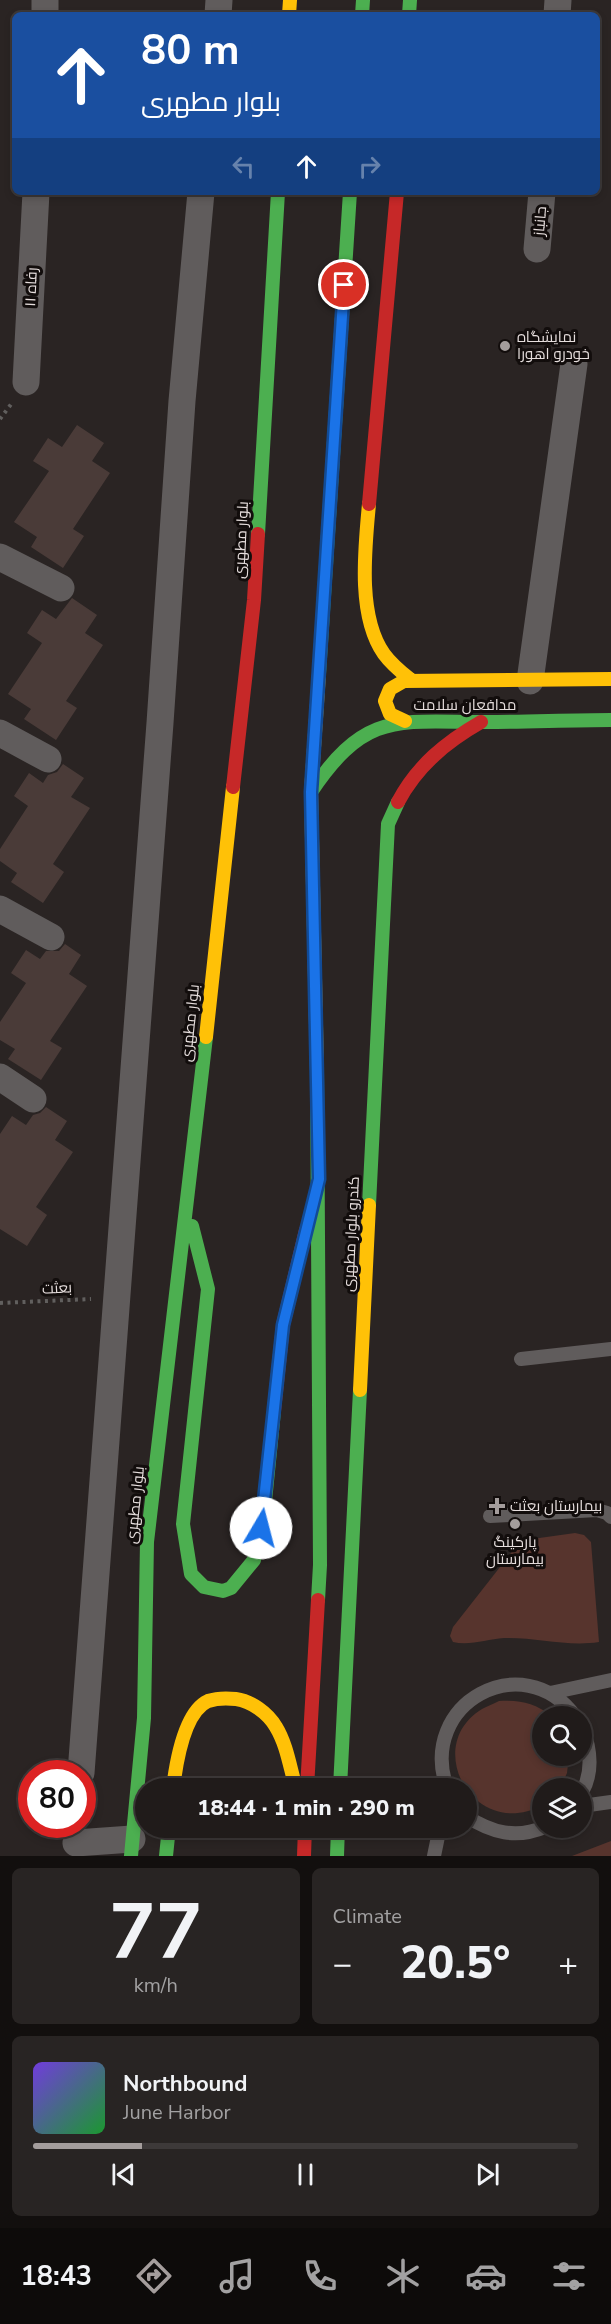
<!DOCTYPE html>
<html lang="en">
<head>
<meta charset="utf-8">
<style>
  :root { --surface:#201b1a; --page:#282423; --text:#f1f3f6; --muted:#a2a1a2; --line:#3d3939; --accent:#a49d9c }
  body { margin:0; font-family:"Nunito Sans",Cairo,sans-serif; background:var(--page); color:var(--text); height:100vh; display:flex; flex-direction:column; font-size:22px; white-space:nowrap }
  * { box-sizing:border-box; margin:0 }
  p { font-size:20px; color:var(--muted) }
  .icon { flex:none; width:33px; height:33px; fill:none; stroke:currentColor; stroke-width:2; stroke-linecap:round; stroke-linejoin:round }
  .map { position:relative; height:1856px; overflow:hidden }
  .drawer { display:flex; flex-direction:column; gap:12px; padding:12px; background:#120f0e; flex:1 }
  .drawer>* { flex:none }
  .hud { position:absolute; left:12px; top:12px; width:588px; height:183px; border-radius:9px; box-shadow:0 3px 9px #0003,0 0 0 2px var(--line); background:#1a4fa0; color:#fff; overflow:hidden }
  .fabs { position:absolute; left:532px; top:1706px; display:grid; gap:12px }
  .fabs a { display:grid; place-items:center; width:60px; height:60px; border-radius:50%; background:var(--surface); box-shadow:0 3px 9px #0003,0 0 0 2px var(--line); font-size:30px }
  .speed { position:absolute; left:18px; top:1760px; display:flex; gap:12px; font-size:30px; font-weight:700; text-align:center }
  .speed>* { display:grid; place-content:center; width:78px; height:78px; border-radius:50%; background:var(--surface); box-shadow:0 3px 9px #0003,0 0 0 2px var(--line); line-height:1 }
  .speed .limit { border:9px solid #d22; background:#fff; color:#111 }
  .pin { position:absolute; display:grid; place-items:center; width:51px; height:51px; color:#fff; margin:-26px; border:3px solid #fff; border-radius:50%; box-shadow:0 2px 6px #0007 }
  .me { position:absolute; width:66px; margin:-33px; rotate:8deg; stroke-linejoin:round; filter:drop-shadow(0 0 4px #0008) }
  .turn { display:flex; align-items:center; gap:21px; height:126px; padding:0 30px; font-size:27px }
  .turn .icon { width:78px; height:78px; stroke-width:2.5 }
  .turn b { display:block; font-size:42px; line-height:51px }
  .lanes { display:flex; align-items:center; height:57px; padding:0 30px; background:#0003; justify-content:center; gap:30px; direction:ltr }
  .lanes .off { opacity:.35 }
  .big { font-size:45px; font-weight:800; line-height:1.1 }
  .drawer .tile { flex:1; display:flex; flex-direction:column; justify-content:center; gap:9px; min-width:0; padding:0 21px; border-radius:9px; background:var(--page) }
  .drawer .dial { align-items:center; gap:0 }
  .dial b { font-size:78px; line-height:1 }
  .song { display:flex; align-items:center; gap:18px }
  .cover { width:72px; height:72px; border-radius:9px; background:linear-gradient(135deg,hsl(260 70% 55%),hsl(130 70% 35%)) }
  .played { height:6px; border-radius:3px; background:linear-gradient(90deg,var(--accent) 20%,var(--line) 20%) }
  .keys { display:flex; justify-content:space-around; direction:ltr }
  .heat { display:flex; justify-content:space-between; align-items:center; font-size:33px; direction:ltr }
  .drawer .tiles { flex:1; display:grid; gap:12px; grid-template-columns:1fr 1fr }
  .tile:last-child { grid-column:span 2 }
  .trip { position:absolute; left:135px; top:1778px; width:342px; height:60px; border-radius:30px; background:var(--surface); box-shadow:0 3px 9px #0003,0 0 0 2px var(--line); font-weight:800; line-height:60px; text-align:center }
  .dock { display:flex; height:96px; justify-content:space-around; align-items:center; background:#0d0b0a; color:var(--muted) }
  .dock .icon { width:42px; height:42px }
  .dock .current { color:var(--accent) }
  .dock b { font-size:27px; color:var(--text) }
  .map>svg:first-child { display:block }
</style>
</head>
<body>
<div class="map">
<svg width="611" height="1856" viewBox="0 0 611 1856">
  <rect width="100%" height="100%" fill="#2a2423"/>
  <!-- green -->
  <path fill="#57342d" d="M575,1533L584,1535L591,1542L599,1642C567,1647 536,1637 504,1638C487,1639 470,1646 453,1642L450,1636L453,1627L518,1544L525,1540Z
    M499,1701C521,1700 534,1703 552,1716H543V1755H569L567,1773L560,1788H543V1805C474,1842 421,1746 482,1709C487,1706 494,1704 499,1701Z
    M611,1841V1856H572Z"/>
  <!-- building -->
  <path fill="#4a3b38" d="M77,425L104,443L92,461L110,473L73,529L84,536L63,568L31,547L37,537L14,522L49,471L33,461L48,438L62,447Z
    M72,598L97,615L85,633L103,645L66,701L77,708L56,740L24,719L31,709L8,694L42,643L27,633L42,610L56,619Z
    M63,764L84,778L71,797L90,808L53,864L64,872L43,903L11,882L17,873L0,861V849L28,806L14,796L29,773L43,783L48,775L57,772Z
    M65,944L81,955L69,974L87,986L50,1041L62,1048L41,1080L8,1059L15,1049L0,1040V1022L26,983L11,973L26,950L40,959L46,951H59Z
    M46,1107L67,1121L55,1140L73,1152L36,1207L47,1215L27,1246L0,1229V1134L12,1116L26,1125L33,1115L40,1113Z"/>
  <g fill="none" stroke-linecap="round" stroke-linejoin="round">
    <!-- path -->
    <path stroke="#615f5e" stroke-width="4" stroke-dasharray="3 4.5" stroke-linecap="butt" d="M0,419L12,403
      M0,1303L91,1299"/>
    <!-- lane -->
    <path stroke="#605c5c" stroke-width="14" d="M521,1359L611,1349
      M490,1516L597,1510L607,1513L611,1517
      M550,1693L611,1680
      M582,1726C590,1747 594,1771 582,1792
      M447,1788C417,1703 523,1646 575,1716
      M582,1806L611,1802
      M466,1816C492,1833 516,1839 545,1827
      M434,1856L440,1827"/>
    <!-- street -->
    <path stroke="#605c5c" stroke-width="27" d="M45,15V0
      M218,15L219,0
      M557,15L558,0
      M537,249L542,192
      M26,382L36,192
      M0,557L61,588
      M530,681L574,364
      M0,733L48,759
      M0,909L51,937
      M0,1077L33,1099
      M81,1773L160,723L182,401L201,192
      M76,1843L132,1839"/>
    <!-- fast -->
    <path stroke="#4caf50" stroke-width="14" d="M362,15L363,0
      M409,15L410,0
      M258,534L278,192
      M319,674L350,192
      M311,792C366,710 399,722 486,722C528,722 569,720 611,720
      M317,1071L320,1565L318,1600
      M369,1205L388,824L398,802
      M192,1226L208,1289L183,1524L191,1574L204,1587L223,1591L231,1588L254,1560L264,1511L274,1411
      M340,1788L360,1390
      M131,1856L144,1718L147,1542L206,1037
      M166,1856L169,1827
      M337,1856L338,1827"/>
    <!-- slow -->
    <path stroke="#ffc107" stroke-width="14" d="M289,15L290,0
      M369,504C365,548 357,616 384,654C392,665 401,672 411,680
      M405,721L390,714L385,701L390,689L404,681L611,679
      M206,1037L233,787
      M317,1071L311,792L319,674
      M360,1390L369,1205
      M173,1788C176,1764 184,1712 208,1701C217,1698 227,1698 236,1699C251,1701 268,1713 276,1727C287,1745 290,1768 296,1788"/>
    <!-- jam -->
    <path stroke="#c62828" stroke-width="14" d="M369,504L397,192
      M233,787L254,600L258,534
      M398,802C417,766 446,742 481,722
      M274,1411L283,1325L306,1230
      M307,1788L318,1600
      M304,1856L305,1827"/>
  </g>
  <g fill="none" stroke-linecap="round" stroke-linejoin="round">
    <defs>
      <path id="route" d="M261,1528L283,1325L319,1179L311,792L344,285"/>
    </defs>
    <!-- route casing -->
    <use href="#route" stroke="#114b97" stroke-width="15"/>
    <!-- route -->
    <use href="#route" stroke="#1a73e8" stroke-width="10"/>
  </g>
  <!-- markers -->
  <g fill="#a49d9c" stroke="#120d0c" stroke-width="2">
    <circle cx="505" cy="346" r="6"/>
    <path d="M494 1497h6v6h6v6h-6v6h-6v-6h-6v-6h6z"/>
    <circle cx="515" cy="1524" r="6"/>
  </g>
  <g text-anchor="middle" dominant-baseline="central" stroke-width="6" stroke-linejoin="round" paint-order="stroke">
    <!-- street labels -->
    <g font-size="15" fill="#e6dedd" stroke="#120d0c">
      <text transform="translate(540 221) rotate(-85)">جانباز</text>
      <text transform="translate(31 287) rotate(-87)">رفاه ۱۱</text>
      <text transform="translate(241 540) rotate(-87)">بلوار مطهری</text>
      <text x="465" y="705">مدافعان سلامت</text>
      <text transform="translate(190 1023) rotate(-84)">بلوار مطهری</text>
      <text transform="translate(351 1234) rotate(-87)">کندرو بلوار مطهری</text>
      <text transform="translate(57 1288) rotate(-3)">بعثت</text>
      <text transform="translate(135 1505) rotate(-84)">بلوار مطهری</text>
    </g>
    <!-- poi labels -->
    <g font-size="15" fill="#e6dedd" stroke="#120d0c" text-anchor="start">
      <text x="517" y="337">نمایشگاه<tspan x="517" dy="17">خودرو اهورا</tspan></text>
      <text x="510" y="1506">بیمارستان بعثت</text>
      <text x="515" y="1542" text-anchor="middle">پارکینگ<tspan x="515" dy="17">بیمارستان</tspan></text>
    </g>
  </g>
</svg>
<div class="fabs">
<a><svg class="icon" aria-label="search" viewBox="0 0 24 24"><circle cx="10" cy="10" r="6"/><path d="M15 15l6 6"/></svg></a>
<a><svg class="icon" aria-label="layers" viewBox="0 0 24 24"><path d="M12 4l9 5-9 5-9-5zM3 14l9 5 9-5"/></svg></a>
</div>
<div class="speed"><div class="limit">80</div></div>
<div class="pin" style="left:344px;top:285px;background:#d93025"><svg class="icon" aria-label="arrive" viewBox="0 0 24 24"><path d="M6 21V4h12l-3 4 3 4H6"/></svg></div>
<svg class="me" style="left:261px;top:1528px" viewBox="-20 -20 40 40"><circle r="19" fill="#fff"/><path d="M0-13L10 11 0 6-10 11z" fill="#1a73e8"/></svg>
<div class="trip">18:44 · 1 min · 290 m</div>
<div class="hud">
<div class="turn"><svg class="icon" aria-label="ahead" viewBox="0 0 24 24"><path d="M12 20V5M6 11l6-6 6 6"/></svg><div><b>80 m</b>بلوار مطهری</div></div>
<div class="lanes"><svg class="icon off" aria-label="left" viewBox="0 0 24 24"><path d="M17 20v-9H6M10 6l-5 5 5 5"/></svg><svg class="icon" aria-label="ahead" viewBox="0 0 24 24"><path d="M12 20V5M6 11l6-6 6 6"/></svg><svg class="icon off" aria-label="right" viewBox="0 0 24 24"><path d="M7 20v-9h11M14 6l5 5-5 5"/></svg></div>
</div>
</div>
<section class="drawer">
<div class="tiles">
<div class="tile dial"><b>77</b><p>km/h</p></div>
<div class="tile"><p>Climate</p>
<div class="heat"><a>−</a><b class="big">20.5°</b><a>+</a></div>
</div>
<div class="tile">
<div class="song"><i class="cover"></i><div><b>Northbound</b><p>June Harbor</p></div></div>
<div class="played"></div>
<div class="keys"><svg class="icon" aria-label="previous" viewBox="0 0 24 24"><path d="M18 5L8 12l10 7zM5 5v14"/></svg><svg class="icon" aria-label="pause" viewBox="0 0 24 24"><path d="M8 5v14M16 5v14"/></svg><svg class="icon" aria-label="next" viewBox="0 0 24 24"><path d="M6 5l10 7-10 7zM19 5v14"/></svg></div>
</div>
</div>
</section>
<nav class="dock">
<b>18:43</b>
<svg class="icon current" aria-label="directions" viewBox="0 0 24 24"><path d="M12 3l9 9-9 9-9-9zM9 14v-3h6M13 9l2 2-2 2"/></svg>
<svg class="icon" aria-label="music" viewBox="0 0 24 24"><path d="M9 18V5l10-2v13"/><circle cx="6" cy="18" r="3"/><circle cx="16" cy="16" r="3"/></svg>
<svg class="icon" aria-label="phone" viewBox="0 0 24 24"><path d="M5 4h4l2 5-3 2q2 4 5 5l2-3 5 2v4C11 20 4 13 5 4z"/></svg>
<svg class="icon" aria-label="climate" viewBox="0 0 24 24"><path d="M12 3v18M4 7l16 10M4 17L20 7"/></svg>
<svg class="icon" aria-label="car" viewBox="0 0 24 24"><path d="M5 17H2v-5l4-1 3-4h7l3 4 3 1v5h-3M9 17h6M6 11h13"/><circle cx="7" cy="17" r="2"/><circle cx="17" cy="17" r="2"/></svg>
<svg class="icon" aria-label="filters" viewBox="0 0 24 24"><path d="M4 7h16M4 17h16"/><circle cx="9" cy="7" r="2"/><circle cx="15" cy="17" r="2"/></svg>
</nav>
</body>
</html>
